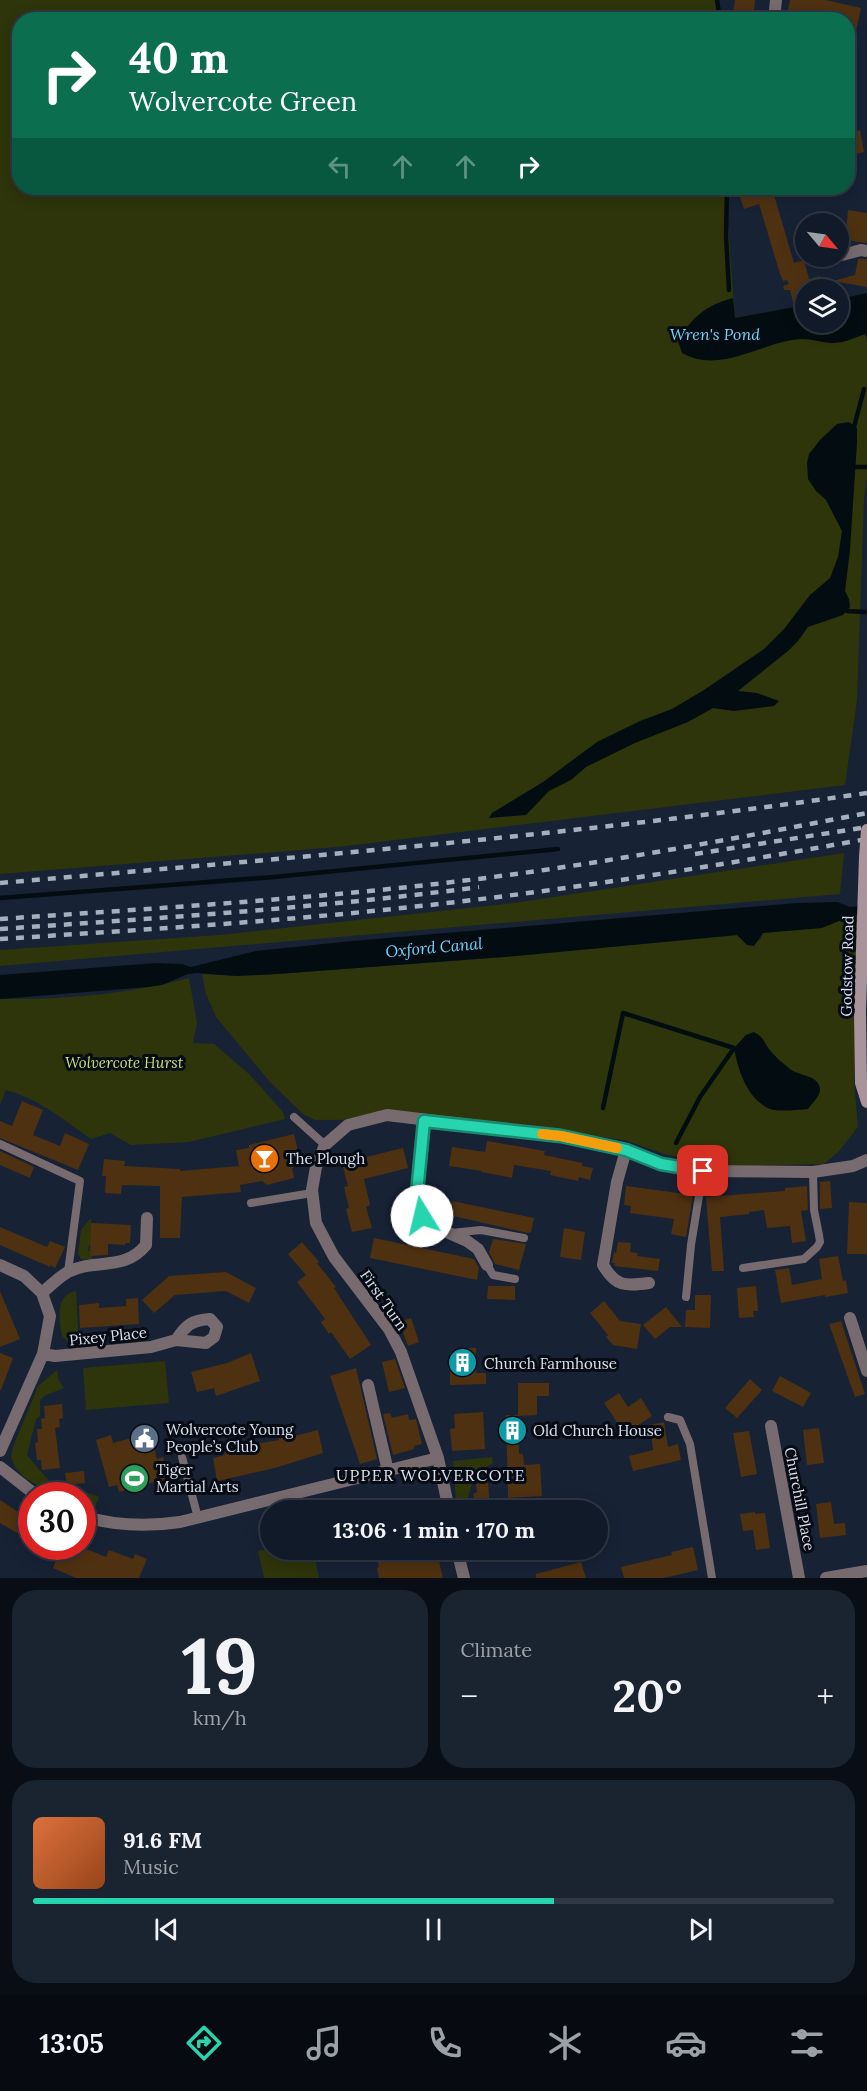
<!DOCTYPE html>
<html lang="en">
<head>
<meta charset="utf-8">
<style>
  :root { --surface:#111a28; --page:#1a2330; --text:#f1f3f6; --muted:#9ca1a8; --line:#303845; --accent:#26d5ae }
  body { margin:0; font-family:Lora,serif; background:var(--page); color:var(--text); height:100vh; display:flex; flex-direction:column; font-size:22px; white-space:nowrap }
  * { box-sizing:border-box; margin:0 }
  p { font-size:20px; color:var(--muted) }
  .icon { flex:none; width:33px; height:33px; fill:none; stroke:currentColor; stroke-width:2; stroke-linecap:round; stroke-linejoin:round }
  .map { position:relative; height:1578px; overflow:hidden }
  .sheet { display:flex; flex-direction:column; gap:12px; padding:12px; background:#090e16; flex:1 }
  .sheet>* { flex:none }
  .banner { position:absolute; left:12px; top:12px; width:843px; height:183px; border-radius:24px; box-shadow:0 3px 15px #0003,0 0 0 2px var(--line); background:#0b6e4f; color:#fff; overflow:hidden }
  .needle { width:39px; rotate:119deg }
  .tools { position:absolute; left:795px; top:213px; display:grid; gap:12px }
  .tools a { display:grid; place-items:center; width:54px; height:54px; border-radius:50%; background:var(--surface); box-shadow:0 3px 15px #0003,0 0 0 2px var(--line); font-size:30px }
  .speed { position:absolute; left:18px; top:1482px; display:flex; gap:12px; font-size:30px; font-weight:700; text-align:center }
  .speed>* { display:grid; place-content:center; width:78px; height:78px; border-radius:50%; background:var(--surface); box-shadow:0 3px 15px #0003,0 0 0 2px var(--line); line-height:1 }
  .speed .limit { border:9px solid #d22; background:#fff; color:#111 }
  .pin { position:absolute; display:grid; place-items:center; width:51px; height:51px; color:#fff; margin:-26px; border-radius:12px; box-shadow:0 3px 9px #0006 }
  .me { position:absolute; width:66px; margin:-33px; rotate:351deg; stroke-linejoin:round; filter:drop-shadow(0 0 4px #0008) }
  .turn { display:flex; align-items:center; gap:21px; height:126px; padding:0 18px; font-size:27px }
  .turn .icon { width:78px; height:78px; stroke-width:2.5 }
  .turn b { display:block; font-size:42px; line-height:51px }
  .lanes { display:flex; align-items:center; height:57px; padding:0 18px; background:#0003; justify-content:center; gap:30px; direction:ltr }
  .lanes .off { opacity:.35 }
  .big { font-size:45px; font-weight:700; line-height:1.1 }
  .sheet .widget { flex:1; display:flex; flex-direction:column; justify-content:center; gap:9px; min-width:0; padding:0 21px; border-radius:24px; background:var(--page) }
  .sheet .dial { align-items:center; gap:0 }
  .dial b { font-size:78px; line-height:1 }
  .song { display:flex; align-items:center; gap:18px }
  .cover { width:72px; height:72px; border-radius:9px; background:linear-gradient(135deg,hsl(20 70% 55%),hsl(20 70% 35%)) }
  .played { height:6px; border-radius:3px; background:linear-gradient(90deg,var(--accent) 65%,var(--line) 65%) }
  .keys { display:flex; justify-content:space-around; direction:ltr }
  .heat { display:flex; justify-content:space-between; align-items:center; font-size:33px; direction:ltr }
  .sheet .tiles { flex:1; display:grid; gap:12px; grid-template-columns:1fr 1fr }
  .widget:last-child { grid-column:span 2 }
  .trip { position:absolute; left:260px; top:1500px; width:348px; height:60px; border-radius:30px; background:var(--surface); box-shadow:0 3px 15px #0003,0 0 0 2px var(--line); font-weight:700; line-height:60px; text-align:center }
  .menu { display:flex; height:96px; justify-content:space-around; align-items:center; background:#070a10; color:var(--muted) }
  .menu .icon { width:42px; height:42px }
  .menu .active { color:var(--accent) }
  .menu b { font-size:27px; color:var(--text) }
  .map>svg:first-child { display:block }
</style>
</head>
<body>
<div class="map">
<svg width="867" height="1578" viewBox="0 0 867 1578">
  <rect width="100%" height="100%" fill="#172235"/>
  <!-- green -->
  <path fill="#2e350a" d="M0,0H719L720,19L20,20V188H730L728,223L735,318L805,305L806,322H838L839,299L867,293V478L864,500L857,700L845,785L338,847L0,874Z
    M844,853L840,894L0,966V950L219,935L514,903Z
    M849,914L858,917L854,1080L858,1127L839,1151L824,1164L733,1166L668,1155L624,1140L467,1119L315,1120L303,1114L270,1082L216,1017L206,994L202,974L237,976L277,974L516,956L738,935L747,945L760,940L763,933L839,921Z
    M189,978L197,1023L193,1043L214,1044L249,1074L283,1112L285,1119L189,1142L131,1145L110,1133L91,1139C64,1120 39,1099 6,1090L0,1105V999C63,1000 128,994 189,978Z
    M91,1218V1245H89L88,1250L90,1251L93,1260L81,1259L78,1254L81,1230Z
    M76,1291L79,1344H71L62,1336C59,1320 55,1295 76,1291Z
    M165,1361L169,1403L86,1410L83,1368Z
    M57,1370L59,1381L64,1388L46,1395L40,1400V1416L36,1419L27,1455L50,1482L61,1490L70,1494L83,1491L99,1497L94,1510L83,1507L82,1496L54,1495L25,1478L15,1467L11,1457L13,1447L38,1386Z
    M492,1457L493,1463L474,1475L467,1502L464,1506H459L456,1500L453,1461Z
    M270,1548V1550H313L319,1578H264L258,1551Z"/>
  <!-- water -->
  <path fill="#030d11" d="M867,293V338L865,334C854,338 842,344 830,343C821,342 811,339 802,339C762,341 722,375 682,353L678,341C693,316 705,306 733,298L735,318L805,305L806,322H838L839,299Z
    M849,422L857,428V443L850,550L845,591L849,599L850,607L843,615L808,627L798,641L788,651L738,691L757,693L779,701L774,706L734,711L713,708L688,722L635,743L586,767L571,780L549,791L526,815L489,818L492,813L543,782L597,742L640,721L672,709L704,690L764,649L784,629L810,595L830,578L838,557L842,531L826,500L816,491L808,479L807,463L809,454L820,440L837,424Z
    M837,902L850,907L867,905L863,914L849,915L839,921L822,928L763,933L754,946L747,945L737,935L516,956L277,974L237,976L197,973L188,974L162,985L148,987L0,999V975L156,963L182,964L191,967L256,951L352,941L797,903Z
    M754,1032C763,1037 763,1040 769,1049C774,1056 783,1063 790,1069C799,1076 819,1075 820,1089C820,1097 812,1103 808,1109C799,1110 777,1112 770,1109C747,1099 738,1070 734,1048L746,1035Z"/>
  <g fill="none" stroke-linecap="round" stroke-linejoin="round">
    <!-- stream -->
    <path stroke="#030d11" stroke-width="4.5" d="M717,0L720,20
      M727,188L726,236L729,290
      M854,427L864,389
      M855,467H867
      M847,611L865,612
      M0,898L274,877L558,849
      M603,1108L623,1013L734,1048L700,1097L676,1143"/>
  </g>
  <!-- building -->
  <path fill="#4e3111" d="M735,0H755L753,20H732Z
    M790,0H826L861,8L853,45H848V20H810L787,14Z
    M860,130L864,152L848,156V134Z
    M737,188H772L794,263L804,260L809,279L820,276L824,290H806V303L794,306L790,290H784L783,286L789,284L787,280L783,281L780,274L759,204L744,209Z
    M848,210L867,213V243L845,240Z
    M858,259H867V287L833,281L855,275Z
    M22,1101L43,1110L33,1135L60,1146L65,1133L89,1144L78,1170L0,1138V1121L12,1126Z
    M294,1134L298,1151L292,1153L295,1167L292,1168L294,1178L267,1185L262,1181L240,1185L241,1192L182,1197L180,1238H160V1186L122,1185L121,1194L105,1193L106,1176H102L104,1159L125,1161L124,1166L180,1169V1171L239,1166L236,1150L249,1148V1145Z
    M487,1141L545,1151L544,1155L582,1163V1166L593,1168L590,1180L579,1177L578,1181L550,1175L551,1171L514,1165L512,1178L482,1172V1171L449,1166L452,1147L485,1152Z
    M403,1148L408,1168L364,1179L370,1205L366,1207L372,1228L352,1232L346,1209L349,1208L344,1187L348,1186L342,1163Z
    M0,1151L34,1167L30,1178L0,1165Z
    M830,1181L832,1208L820,1209V1182Z
    M626,1186L693,1195L686,1237L671,1234L674,1219L630,1213L631,1206L624,1205Z
    M807,1186L808,1210L801,1211L806,1241L792,1243L790,1226L767,1228L764,1210L749,1212V1214L720,1217L724,1271H712L706,1197L785,1191V1188Z
    M452,1201L534,1218L531,1232L528,1233L449,1215Z
    M849,1202L867,1203V1254H847Z
    M91,1223L131,1225L130,1243H125V1245L108,1244V1255L90,1256Z
    M0,1227L47,1247L50,1241L65,1247L55,1268L50,1265V1267L0,1245Z
    M564,1228L585,1232L581,1260L560,1257Z
    M374,1238L474,1259L479,1268L477,1280L370,1258Z
    M493,1239L526,1244L519,1270L495,1264L489,1252Z
    M302,1242L319,1262L317,1263L336,1287L334,1288L371,1345L350,1359L331,1332L329,1334L321,1322L325,1319L297,1282L306,1275L288,1254Z
    M618,1242L631,1243L630,1252L638,1253L637,1256L660,1259L658,1271L614,1266L615,1263H612L614,1252L616,1253Z
    M838,1256L843,1281L846,1280L848,1293L825,1297V1295L781,1303L775,1270L789,1268L792,1285L822,1279L819,1259Z
    M226,1272L256,1288L249,1303L226,1291L175,1295L154,1313L142,1300L169,1276Z
    M488,1286H515V1300L487,1299Z
    M756,1286L758,1311H753L754,1317L739,1318L737,1288Z
    M0,1291L20,1339L0,1347Z
    M695,1295H711L710,1328L685,1327L686,1310H695Z
    M138,1298L139,1324L80,1328L79,1305L99,1303V1308L126,1306V1299Z
    M604,1301L620,1321L641,1324L637,1349L613,1345L606,1337L608,1335L590,1313Z
    M666,1307L682,1327H670L655,1339L643,1325Z
    M411,1318L419,1342L408,1346L399,1322Z
    M841,1321L865,1394L855,1397L829,1324Z
    M460,1348H476V1373H486V1384L450,1385V1353L460,1352Z
    M0,1353L13,1358L1,1390H0Z
    M251,1353L260,1381L216,1396L214,1388L197,1392L191,1372L227,1363Z
    M395,1359L405,1388L389,1392L382,1362Z
    M356,1368L377,1459L360,1464L330,1376Z
    M780,1376L811,1393L803,1407L772,1391Z
    M750,1379L762,1390L737,1418L725,1408Z
    M518,1383H549V1396H537V1415L518,1416Z
    M619,1393L628,1407L641,1398L652,1416L625,1434L604,1403Z
    M62,1404L63,1418L59,1419L60,1427L55,1428L60,1468L42,1470L41,1460H37L35,1443L38,1442L37,1429H42L41,1419L45,1418L44,1406Z
    M483,1412L485,1449L452,1451L450,1429L455,1428L454,1414Z
    M390,1413L392,1418L408,1414L409,1420L416,1419L422,1444L414,1446V1449L393,1455L383,1414Z
    M506,1415H518L519,1454H523L524,1465L540,1464L542,1496L508,1498Z
    M664,1422L668,1447L678,1444L681,1460L633,1471L629,1456L653,1450L650,1425Z
    M289,1427L291,1437L318,1430L323,1453L275,1468L217,1481L213,1458L225,1455L224,1452L244,1448V1446L279,1440L277,1430Z
    M819,1428L824,1463L807,1465L803,1430Z
    M749,1431L757,1474L741,1477L733,1433Z
    M150,1433L157,1459L163,1457L169,1478L119,1492L117,1485L109,1487L96,1440L111,1435L113,1443Z
    M84,1471L85,1483L67,1485L65,1473Z
    M488,1482L490,1510H476L473,1494L477,1492L476,1484Z
    M405,1498L408,1510H372V1506Z
    M0,1500L32,1521V1529L26,1538L0,1523Z
    M831,1502L834,1524L845,1523L846,1535L820,1538L816,1504Z
    M755,1512V1514L765,1513L770,1548L756,1550L753,1530L743,1531L740,1514Z
    M79,1546L106,1557L109,1550L133,1559L135,1554L147,1559L139,1578H76L53,1568L57,1558L29,1547Z
    M693,1547L698,1570L664,1578H624L621,1567L672,1555L671,1552Z
    M375,1550H409L410,1555L423,1552L424,1557L437,1553L443,1578H379L377,1568L379,1567Z
    M581,1562L586,1578H536V1574Z"/>
  <g fill="none" stroke-linecap="round" stroke-linejoin="round">
    <!-- lane -->
    <path stroke="#786b6f" stroke-width="8" d="M294,1117L325,1145
      M0,1144L80,1181L68,1272
      M251,1203L312,1193
      M451,1233L481,1230L524,1238
      M487,1265L493,1275L515,1279
      M743,1268L804,1259L817,1247L820,1242L819,1235L814,1210L813,1172
      M686,1297L691,1245L703,1171
      M668,1417L680,1420L690,1444L712,1578
      M182,1457L198,1518"/>
    <!-- street -->
    <path stroke="#786b6f" stroke-width="12" d="M774,20L776,0
      M838,256L861,250L867,251
      M822,260L836,256
      M424,1121L416,1203L422,1216L433,1226L467,1241L478,1249L487,1265
      M626,1150L617,1182L603,1265C616,1287 625,1286 649,1283
      M0,1265L24,1276L42,1293L50,1316L43,1354L0,1451
      M42,1293C50,1286 59,1277 68,1272C95,1258 124,1272 146,1245L147,1218
      M850,1318L867,1371
      M43,1354L55,1356L151,1347L176,1340L206,1343L214,1337L217,1327L210,1319C192,1320 186,1325 176,1340
      M368,1385L388,1471
      M771,1426L799,1578
      M0,1467L37,1496
      M449,1510L438,1458L401,1352L389,1329L334,1257L316,1223L312,1190L316,1167L325,1145L348,1125L387,1115L561,1136L626,1150L661,1164L703,1171L813,1172L853,1166L867,1160
      M82,1516C115,1526 146,1527 180,1522L438,1458
      M457,1550L464,1578
      M826,1578L867,1571"/>
    <!-- secondary -->
    <path stroke="#a9949b" stroke-width="12" d="M865,857L860,1011L861,1083L867,1102"/>
    <!-- rail -->
    <path stroke="#a6afbd" stroke-width="4.5" stroke-dasharray="8 8" stroke-linecap="butt" d="M695,854L867,827
      M0,883C289,858 579,835 867,793
      M0,919C174,907 350,897 523,873C638,857 753,835 867,813
      M0,929C160,918 320,908 479,887
      M0,939C137,930 274,922 411,907C563,891 716,866 867,839"/>
    <!-- secondary-bridge -->
    <path stroke="#a9949b" stroke-width="12" d="M865,857L867,830"/>
  </g>
  <g fill="none" stroke-linecap="round" stroke-linejoin="round">
    <defs>
      <path id="route" d="M422,1216L416,1203L424,1121L561,1136L626,1150L661,1164L703,1171"/>
    </defs>
    <!-- route casing -->
    <use href="#route" stroke="#198a71" stroke-width="15"/>
    <!-- route -->
    <use href="#route" stroke="#26d5ae" stroke-width="10"/>
    <!-- slow -->
    <path stroke="#f59e0b" stroke-width="10" d="M542,1134L561,1136L617,1148"/>
  </g>
  <!-- icons -->
  <defs>
    <symbol id="bar-disc" viewBox="-11 -11 22 22"><circle r="9.5" fill="#e8710a" stroke="#070c14"/><path d="M-6-5H6L.8 .8V4.5H3.5V6h-7V4.5H-.8V.8Z" fill="#fff"/></symbol>
    <symbol id="building-disc" viewBox="-11 -11 22 22"><circle r="9.5" fill="#0f9aa8" stroke="#070c14"/><path d="M-4-6H4V6H1V3H-1V6H-4ZM-2.5-4.3h1.7v1.8h-1.7ZM.8-4.3h1.7v1.8H.8ZM-2.5-1h1.7V.8h-1.7ZM.8-1h1.7V.8H.8Z" fill="#fff"/></symbol>
    <symbol id="civic-disc" viewBox="-11 -11 22 22"><circle r="9.5" fill="#5c6f8a" stroke="#070c14"/><path d="M-.6-6.5H3V-4.5H.6V-3L4-1V1h2V6H-6V1h2V-1L-.6-3ZM-1.2 2.5V6h2.4V2.5Z" fill="#fff"/></symbol>
    <symbol id="stadium-disc" viewBox="-11 -11 22 22"><circle r="9.5" fill="#2e9e5b" stroke="#070c14"/><path d="M0-5a6.5 5 0 1 0 0 10a6.5 5 0 1 0 0-10ZM-3.5-1.8h7v3.6h-7Z" fill="#fff"/></symbol>
  </defs>
  <g fill-rule="evenodd">
    <use href="#bar-disc" x="248" y="1142" width="33" height="33"/>
    <use href="#building-disc" x="446" y="1346" width="33" height="33"/>
    <use href="#building-disc" x="496" y="1414" width="33" height="33"/>
    <use href="#civic-disc" x="128" y="1422" width="33" height="33"/>
    <use href="#stadium-disc" x="118" y="1462" width="33" height="33"/>
  </g>
  <g text-anchor="middle" dominant-baseline="central" stroke-width="6" stroke-linejoin="round" paint-order="stroke">
    <!-- street labels -->
    <g font-size="15" fill="#d8e0ed" stroke="#070c14">
      <text transform="translate(847 966) rotate(-89)">Godstow Road</text>
      <text transform="translate(384 1300) rotate(55)">First Turn</text>
      <text transform="translate(108 1336) rotate(-6)">Pixey Place</text>
      <text transform="translate(800 1499) rotate(79)">Churchill Place</text>
    </g>
    <!-- park labels -->
    <g font-size="15" font-style="italic" fill="#ccdf76" stroke="#070c14">
      <text x="124" y="1062">Wolvercote Hurst</text>
    </g>
    <!-- poi labels -->
    <g font-size="15" fill="#d8e0ed" stroke="#070c14" text-anchor="start">
      <text x="286" y="1158">The Plough</text>
      <text x="484" y="1363">Church Farmhouse</text>
      <text x="166" y="1429">Wolvercote Young<tspan x="166" dy="17">People’s Club</tspan></text>
      <text x="533" y="1430">Old Church House</text>
      <text x="156" y="1469">Tiger<tspan x="156" dy="17">Martial Arts</tspan></text>
    </g>
    <!-- water labels -->
    <g font-size="16" font-style="italic" fill="#71d5f8" stroke="#070c14">
      <text x="715" y="334">Wren's Pond</text>
      <text transform="translate(434 947) rotate(-5)">Oxford Canal</text>
    </g>
    <!-- neighbourhood labels -->
    <g font-size="16" letter-spacing="1.5" fill="#d8e0ed" stroke="#070c14">
      <text x="431" y="1475">UPPER WOLVERCOTE</text>
    </g>
  </g>
</svg>
<div class="tools">
<a><svg class="needle" viewBox="-14 -14 28 28"><path d="M0-13l5 13h-10z" fill="#e53935"/><path d="M0 13l5-13h-10z" fill="#9ca1a8"/></svg></a>
<a><svg class="icon" aria-label="layers" viewBox="0 0 24 24"><path d="M12 4l9 5-9 5-9-5zM3 14l9 5 9-5"/></svg></a>
</div>
<div class="speed"><div class="limit">30</div></div>
<div class="pin" style="left:703px;top:1171px;background:#d93025"><svg class="icon" aria-label="arrive" viewBox="0 0 24 24"><path d="M6 21V4h12l-3 4 3 4H6"/></svg></div>
<svg class="me" style="left:422px;top:1216px" viewBox="-20 -20 40 40"><circle r="19" fill="#fff"/><path d="M0-13L10 11 0 6-10 11z" fill="#26d5ae"/></svg>
<div class="trip">13:06 · 1 min · 170 m</div>
<div class="banner">
<div class="turn"><svg class="icon" aria-label="right" viewBox="0 0 24 24"><path d="M7 20v-9h11M14 6l5 5-5 5"/></svg><div><b>40 m</b>Wolvercote Green</div></div>
<div class="lanes"><svg class="icon off" aria-label="left" viewBox="0 0 24 24"><path d="M17 20v-9H6M10 6l-5 5 5 5"/></svg><svg class="icon off" aria-label="ahead" viewBox="0 0 24 24"><path d="M12 20V5M6 11l6-6 6 6"/></svg><svg class="icon off" aria-label="ahead" viewBox="0 0 24 24"><path d="M12 20V5M6 11l6-6 6 6"/></svg><svg class="icon" aria-label="right" viewBox="0 0 24 24"><path d="M7 20v-9h11M14 6l5 5-5 5"/></svg></div>
</div>
</div>
<section class="sheet">
<div class="tiles">
<div class="widget dial"><b>19</b><p>km/h</p></div>
<div class="widget"><p>Climate</p>
<div class="heat"><a>−</a><b class="big">20°</b><a>+</a></div>
</div>
<div class="widget">
<div class="song"><i class="cover"></i><div><b>91.6 FM</b><p>Music</p></div></div>
<div class="played"></div>
<div class="keys"><svg class="icon" aria-label="previous" viewBox="0 0 24 24"><path d="M18 5L8 12l10 7zM5 5v14"/></svg><svg class="icon" aria-label="pause" viewBox="0 0 24 24"><path d="M8 5v14M16 5v14"/></svg><svg class="icon" aria-label="next" viewBox="0 0 24 24"><path d="M6 5l10 7-10 7zM19 5v14"/></svg></div>
</div>
</div>
</section>
<nav class="menu">
<b>13:05</b>
<svg class="icon active" aria-label="directions" viewBox="0 0 24 24"><path d="M12 3l9 9-9 9-9-9zM9 14v-3h6M13 9l2 2-2 2"/></svg>
<svg class="icon" aria-label="music" viewBox="0 0 24 24"><path d="M9 18V5l10-2v13"/><circle cx="6" cy="18" r="3"/><circle cx="16" cy="16" r="3"/></svg>
<svg class="icon" aria-label="phone" viewBox="0 0 24 24"><path d="M5 4h4l2 5-3 2q2 4 5 5l2-3 5 2v4C11 20 4 13 5 4z"/></svg>
<svg class="icon" aria-label="climate" viewBox="0 0 24 24"><path d="M12 3v18M4 7l16 10M4 17L20 7"/></svg>
<svg class="icon" aria-label="car" viewBox="0 0 24 24"><path d="M5 17H2v-5l4-1 3-4h7l3 4 3 1v5h-3M9 17h6M6 11h13"/><circle cx="7" cy="17" r="2"/><circle cx="17" cy="17" r="2"/></svg>
<svg class="icon" aria-label="filters" viewBox="0 0 24 24"><path d="M4 7h16M4 17h16"/><circle cx="9" cy="7" r="2"/><circle cx="15" cy="17" r="2"/></svg>
</nav>
</body>
</html>
